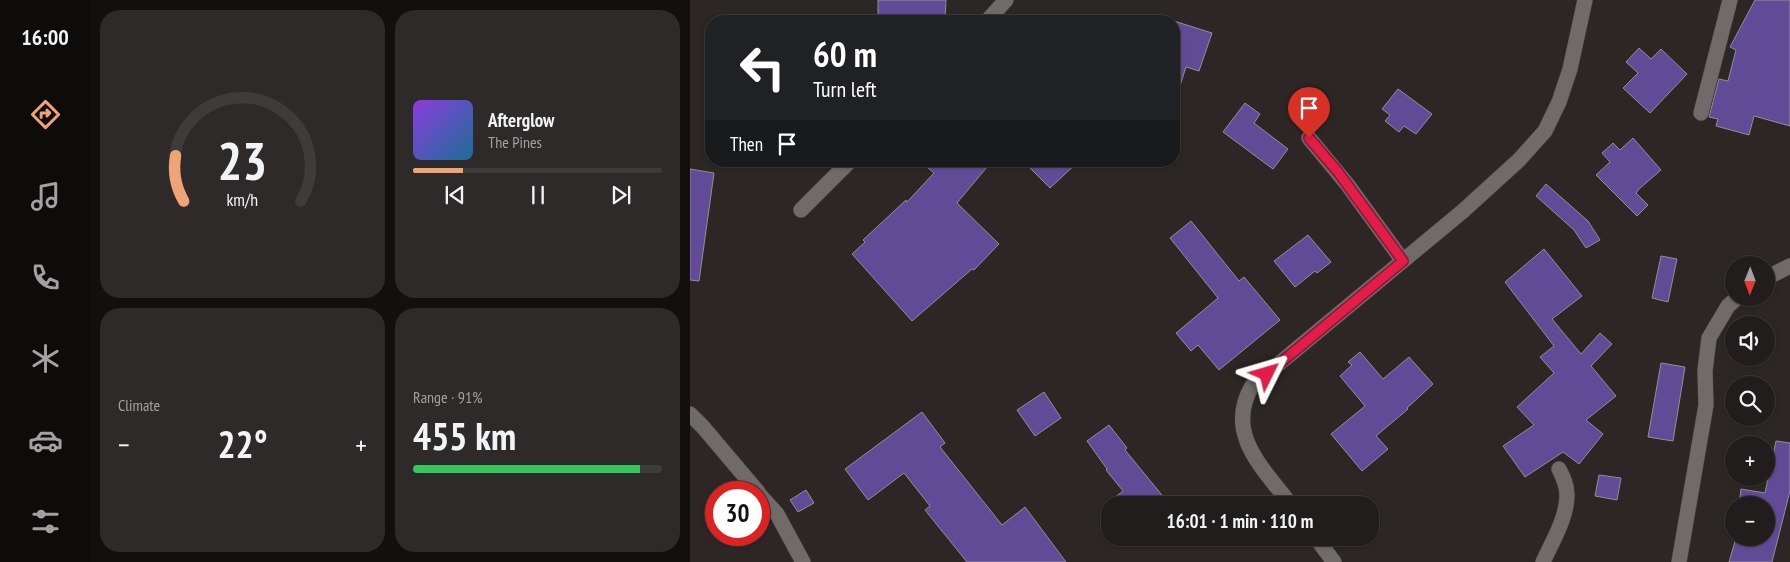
<!DOCTYPE html>
<html lang="en">
<head>
<meta charset="utf-8">
<style>
  :root { --surface:#211d1c; --page:#2d2a29; --text:#f1f3f6; --muted:#a2a2a3; --line:#3e3b3b; --accent:#efa377 }
  body { margin:0; font-family:"PT Sans Narrow",sans-serif; background:var(--page); color:var(--text); height:100vh; display:flex; flex-direction:column; font-size:19px; white-space:nowrap }
  * { box-sizing:border-box; margin:0 }
  p { font-size:16px; color:var(--muted) }
  .icon { flex:none; width:28px; height:28px; fill:none; stroke:currentColor; stroke-width:2; stroke-linecap:round; stroke-linejoin:round }
  .map { position:relative; flex:1; overflow:hidden }
  .sheet { display:flex; flex-direction:column; gap:10px; padding:10px; background:#12100f; width:600px }
  .sheet>* { flex:none }
  .hud { position:absolute; left:15px; top:15px; width:475px; height:152px; border-radius:20px; box-shadow:0 1px 4px #0004,0 0 0 1px var(--line); background:#202124; color:#fff; overflow:hidden }
  .needle { width:32px; rotate:181deg }
  .tools { position:absolute; left:1035px; top:256px; display:grid; gap:10px }
  .tools a { display:grid; place-items:center; width:50px; height:50px; border-radius:50%; background:var(--surface); box-shadow:0 1px 4px #0004,0 0 0 1px var(--line); font-size:25px }
  .speed { position:absolute; left:15px; top:481px; display:flex; gap:10px; font-size:25px; font-weight:700; text-align:center }
  .speed>* { display:grid; place-content:center; width:65px; height:65px; border-radius:50%; background:var(--surface); box-shadow:0 1px 4px #0004,0 0 0 1px var(--line); line-height:1 }
  .speed .limit { border:8px solid #d22; background:#fff; color:#111 }
  .pin { position:absolute; display:grid; place-items:center; width:42px; height:42px; color:#fff; margin:-51px -21px; border-radius:50% 50% 50% 0; rotate:-45deg; box-shadow:0 0 5px #0007 }
  .pin .icon { rotate:45deg }
  .me { position:absolute; width:55px; margin:-28px; rotate:50deg; stroke-linejoin:round; filter:drop-shadow(0 0 4px #0008) }
  .turn { display:flex; align-items:center; gap:18px; height:105px; padding:0 25px; font-size:22px }
  .turn .icon { width:65px; height:65px; stroke-width:2.5 }
  .turn b { display:block; font-size:35px; line-height:42px }
  .then { display:flex; align-items:center; height:48px; padding:0 25px; background:#0003; gap:10px; font-size:19px }
  .big { font-size:38px; font-weight:700; line-height:1.1 }
  .sheet .tile { flex:1; display:flex; flex-direction:column; justify-content:center; gap:8px; min-width:0; padding:0 18px; border-radius:20px; background:var(--page) }
  .sheet .dial { align-items:center; gap:0 }
  .dial svg { height:130px; overflow:visible; fill:none; stroke:var(--line); stroke-width:7; stroke-linecap:round; text-anchor:middle }
  .dial text { fill:var(--text); stroke:none }
  .song { display:flex; align-items:center; gap:15px }
  .cover { width:60px; height:60px; border-radius:8px; background:linear-gradient(135deg,hsl(270 70% 55%),hsl(200 70% 35%)) }
  .played { height:5px; border-radius:2px; background:linear-gradient(90deg,var(--accent) 20%,var(--line) 20%) }
  .keys { display:flex; justify-content:space-around; direction:ltr }
  .heat { display:flex; justify-content:space-between; align-items:center; font-size:28px; direction:ltr }
  .charge { height:8px; border-radius:4px; background:linear-gradient(90deg,#34c759 91%,var(--line) 0) }
  .sheet .tiles { flex:1; display:grid; gap:10px; grid-template-columns:repeat(2,1fr) }
  .trip { position:absolute; left:411px; top:496px; width:278px; height:50px; border-radius:20px; background:var(--surface); box-shadow:0 1px 4px #0004,0 0 0 1px var(--line); font-weight:700; line-height:50px; text-align:center }
  main { display:flex; flex:1; min-height:0 }
  .dock { display:flex; flex-direction:column; width:90px; justify-content:space-around; align-items:center; background:#0d0c0b; color:var(--muted) }
  .dock .icon { width:35px; height:35px }
  .dock .current { color:var(--accent) }
  .dock b { font-size:22px; color:var(--text) }
  .map>svg:first-child { display:block }
</style>
</head>
<body>
<main>
<nav class="dock">
<b>16:00</b>
<svg class="icon current" aria-label="directions" viewBox="0 0 24 24"><path d="M12 3l9 9-9 9-9-9zM9 14v-3h6M13 9l2 2-2 2"/></svg>
<svg class="icon" aria-label="music" viewBox="0 0 24 24"><path d="M9 18V5l10-2v13"/><circle cx="6" cy="18" r="3"/><circle cx="16" cy="16" r="3"/></svg>
<svg class="icon" aria-label="phone" viewBox="0 0 24 24"><path d="M5 4h4l2 5-3 2q2 4 5 5l2-3 5 2v4C11 20 4 13 5 4z"/></svg>
<svg class="icon" aria-label="climate" viewBox="0 0 24 24"><path d="M12 3v18M4 7l16 10M4 17L20 7"/></svg>
<svg class="icon" aria-label="car" viewBox="0 0 24 24"><path d="M5 17H2v-5l4-1 3-4h7l3 4 3 1v5h-3M9 17h6M6 11h13"/><circle cx="7" cy="17" r="2"/><circle cx="17" cy="17" r="2"/></svg>
<svg class="icon" aria-label="filters" viewBox="0 0 24 24"><path d="M4 7h16M4 17h16"/><circle cx="9" cy="7" r="2"/><circle cx="15" cy="17" r="2"/></svg>
</nav>
<section class="sheet">
<div class="tiles">
<div class="tile dial"><svg viewBox="0 0 100 80">
<path d="M14 69A42 42 0 1 1 86 69"/>
<path d="M14 69A42 42 0 0 1 9 41" stroke="#efa377"/>
<text x="50" y="56" font-size="32" font-weight="700">23</text>
<text x="50" y="72" font-size="11">km/h</text>
</svg></div>
<div class="tile">
<div class="song"><i class="cover"></i><div><b>Afterglow</b><p>The Pines</p></div></div>
<div class="played"></div>
<div class="keys"><svg class="icon" aria-label="previous" viewBox="0 0 24 24"><path d="M18 5L8 12l10 7zM5 5v14"/></svg><svg class="icon" aria-label="pause" viewBox="0 0 24 24"><path d="M8 5v14M16 5v14"/></svg><svg class="icon" aria-label="next" viewBox="0 0 24 24"><path d="M6 5l10 7-10 7zM19 5v14"/></svg></div>
</div>
<div class="tile"><p>Climate</p>
<div class="heat"><a>−</a><b class="big">22°</b><a>+</a></div>
</div>
<div class="tile"><p>Range · 91%</p><b class="big">455 km</b><div class="charge"></div></div>
</div>
</section>
<div class="map">
<svg width="1100" height="562" viewBox="0 0 1100 562">
  <rect width="100%" height="100%" fill="#2c2725"/>
  <!-- building -->
  <path fill="#624b96" stroke="#908f94" d="M188,0H256L255,20L188,21Z
    M1065,0H1100V126L1064,116L1059,135L1026,126L1028,119L1019,117L1029,79L1038,81L1046,50L1040,47Z
    M484,21L522,33L509,71L496,67L487,95L484,94Z
    M949,48L961,59L971,49L997,74L960,113L933,88L948,73L936,62Z
    M708,89L742,114L726,134L714,126L709,132L695,121L700,115L692,109Z
    M555,103L570,114L564,123L598,149L583,169L533,132Z
    M943,138L971,170L949,189L946,193L958,205L947,216L906,175L920,162L912,153L923,143L930,150Z
    M230,161H302L267,203L309,244L284,270L282,269L222,321L162,254L175,242L173,240L216,200L217,202L244,173Z
    M333,161H389L360,188Z
    M0,169L24,173L9,281L0,280Z
    M856,184L898,221L910,240L896,248L884,230L846,196Z
    M501,221L549,281L554,277L590,320L529,370L508,345L501,351L486,333L528,298L480,238Z
    M618,235L641,262L627,273L625,271L605,287L584,261Z
    M854,249L892,296L862,319L891,354L910,333L922,344L901,366L926,396L896,420L913,434L889,464L873,452L835,477L813,446L844,425L827,407L864,373L850,357L864,346L815,282Z
    M971,256L987,259L978,302L962,298Z
    M670,352L693,379L719,357L743,384L717,408L718,409L686,436L698,449L672,471L641,434L675,406L650,376L662,365L658,362Z
    M971,363L995,367L983,441L958,437Z
    M354,392L371,418L345,436L327,410Z
    M232,412L255,443L250,447L312,525L335,507L376,562H277L235,510L240,506L214,473L178,500L155,469Z
    M419,425L437,448L435,450L480,505H415L433,491L416,470L417,469L397,441Z
    M1086,441L1100,443V491L1082,562H1039L1046,538H1076V505H1049L1051,489L1075,493Z
    M909,475L931,478L927,500L905,496Z
    M116,490L124,503L108,512L100,500Z"/>
  <g fill="none" stroke-linecap="round" stroke-linejoin="round">
    <defs>
      <path id="minor" d="M297,21L316,0
        M1011,113L1040,0
        M619,138L657,184L713,261
        M111,210L160,161
        M1076,278L1100,266
        M0,414L13,427L68,492
        M69,494L87,514L113,562
        M601,505C574,469 534,434 562,386L773,211L829,160L855,131L869,102L880,69L895,0
        M626,538L644,562
        M853,562C862,542 877,518 877,495C877,485 873,477 869,469
        M989,562L1016,405L1015,371L1019,338L1038,306L1047,298"/>
    </defs>
    <!-- minor casing -->
    <use href="#minor" stroke="#494544" stroke-width="16"/>
    <!-- minor -->
    <use href="#minor" stroke="#706a68" stroke-width="15"/>
  </g>
  <g fill="none" stroke-linecap="round" stroke-linejoin="round">
    <defs>
      <path id="route" d="M577,374L713,261L648,172L619,138"/>
    </defs>
    <!-- route casing -->
    <use href="#route" stroke="#92132f" stroke-width="12"/>
    <!-- route -->
    <use href="#route" stroke="#e11d48" stroke-width="9"/>
  </g>
</svg>
<div class="tools">
<a><svg class="needle" viewBox="-14 -14 28 28"><path d="M0-13l5 13h-10z" fill="#e53935"/><path d="M0 13l5-13h-10z" fill="#a2a2a3"/></svg></a>
<a><svg class="icon" aria-label="sound" viewBox="0 0 24 24"><path d="M4 9h4l5-4v14l-5-4H4zM17 9q2 3 0 6"/></svg></a>
<a><svg class="icon" aria-label="search" viewBox="0 0 24 24"><circle cx="10" cy="10" r="6"/><path d="M15 15l6 6"/></svg></a>
<a>+</a>
<a>−</a>
</div>
<div class="speed"><div class="limit">30</div></div>
<div class="pin" style="left:619px;top:138px;background:#d93025"><svg class="icon" aria-label="arrive" viewBox="0 0 24 24"><path d="M6 21V4h12l-3 4 3 4H6"/></svg></div>
<svg class="me" style="left:577px;top:374px" viewBox="-20 -20 40 40"><path d="M0-17L14 15 0 8-14 15z" fill="#e11d48" stroke="#fff" stroke-width="4"/></svg>
<div class="trip">16:01 · 1 min · 110 m</div>
<div class="hud">
<div class="turn"><svg class="icon" aria-label="left" viewBox="0 0 24 24"><path d="M17 20v-9H6M10 6l-5 5 5 5"/></svg><div><b>60 m</b>Turn left</div></div>
<div class="then">Then<svg class="icon" aria-label="arrive" viewBox="0 0 24 24"><path d="M6 21V4h12l-3 4 3 4H6"/></svg></div>
</div>
</div>
</main>
</body>
</html>
